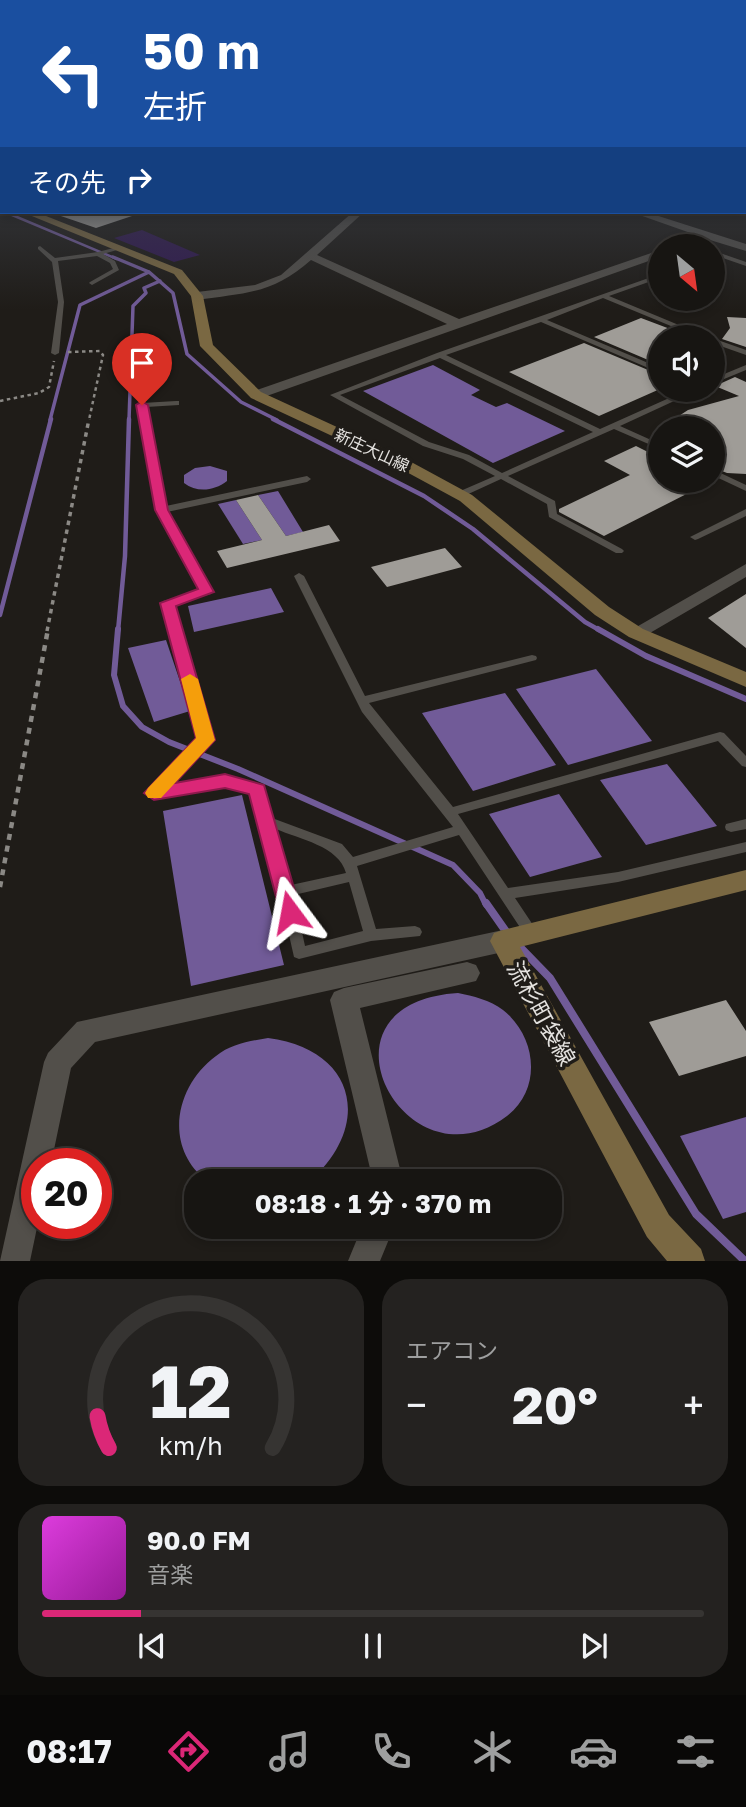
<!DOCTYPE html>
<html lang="ja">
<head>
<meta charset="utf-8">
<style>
  :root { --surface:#171512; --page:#242220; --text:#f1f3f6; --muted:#9e9f9f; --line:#363432; --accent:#db2777 }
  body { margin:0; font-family:"Golos Text","Noto Sans JP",sans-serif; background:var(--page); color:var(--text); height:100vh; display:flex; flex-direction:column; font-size:26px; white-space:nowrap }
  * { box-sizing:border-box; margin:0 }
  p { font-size:23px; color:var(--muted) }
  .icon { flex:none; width:38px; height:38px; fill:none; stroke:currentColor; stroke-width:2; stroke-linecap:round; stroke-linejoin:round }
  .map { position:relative; height:1261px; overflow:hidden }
  .drawer { display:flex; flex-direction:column; gap:18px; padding:18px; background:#0d0c0a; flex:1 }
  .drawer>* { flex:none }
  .top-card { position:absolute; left:0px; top:0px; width:747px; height:214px; box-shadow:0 4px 10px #0003,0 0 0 2px var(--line); background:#1a4fa0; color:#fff; overflow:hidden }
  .needle { width:46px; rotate:151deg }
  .fabs { position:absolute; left:648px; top:234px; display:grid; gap:14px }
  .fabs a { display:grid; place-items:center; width:77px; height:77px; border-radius:50%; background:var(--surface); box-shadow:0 4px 10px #0003,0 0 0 2px var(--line); font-size:35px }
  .speed { position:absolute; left:21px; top:1148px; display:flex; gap:14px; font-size:35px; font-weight:700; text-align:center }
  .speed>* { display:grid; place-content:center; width:91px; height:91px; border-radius:50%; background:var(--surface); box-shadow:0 4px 10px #0003,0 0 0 2px var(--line); line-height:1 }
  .speed .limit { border:10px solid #d22; background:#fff; color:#111 }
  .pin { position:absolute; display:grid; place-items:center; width:60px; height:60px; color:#fff; margin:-72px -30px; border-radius:50% 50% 50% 0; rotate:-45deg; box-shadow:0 0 7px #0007 }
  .pin .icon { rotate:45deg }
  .me { position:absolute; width:77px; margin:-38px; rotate:347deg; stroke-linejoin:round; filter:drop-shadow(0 0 5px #0008) }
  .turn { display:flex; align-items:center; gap:24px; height:147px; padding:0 28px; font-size:32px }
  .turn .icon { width:91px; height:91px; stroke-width:2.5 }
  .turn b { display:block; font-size:49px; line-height:60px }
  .then { display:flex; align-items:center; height:66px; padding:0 28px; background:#0003; gap:14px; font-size:26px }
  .big { font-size:52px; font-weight:700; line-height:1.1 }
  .drawer .tile { flex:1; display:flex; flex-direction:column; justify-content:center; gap:10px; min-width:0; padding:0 24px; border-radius:28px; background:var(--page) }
  .drawer .dial { align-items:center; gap:0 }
  .dial svg { height:182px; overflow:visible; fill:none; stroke:var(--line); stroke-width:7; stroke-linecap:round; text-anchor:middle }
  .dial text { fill:var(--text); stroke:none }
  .song { display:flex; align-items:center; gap:21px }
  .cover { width:84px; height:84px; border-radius:10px; background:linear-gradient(135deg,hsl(300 70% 55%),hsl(300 70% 35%)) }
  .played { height:7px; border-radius:4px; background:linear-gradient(90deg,var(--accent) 15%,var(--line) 15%) }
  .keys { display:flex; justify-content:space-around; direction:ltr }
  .heat { display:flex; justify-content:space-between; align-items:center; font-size:38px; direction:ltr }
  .drawer .tiles { flex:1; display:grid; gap:18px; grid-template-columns:1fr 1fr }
  .tile:last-child { grid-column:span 2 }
  .trip { position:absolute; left:184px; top:1169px; width:378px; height:70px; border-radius:28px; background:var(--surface); box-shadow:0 4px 10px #0003,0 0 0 2px var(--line); font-weight:700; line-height:70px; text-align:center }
  .dock { display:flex; height:112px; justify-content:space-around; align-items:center; background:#090807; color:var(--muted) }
  .dock .icon { width:49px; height:49px }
  .dock .active { color:var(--accent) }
  .dock b { font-size:32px; color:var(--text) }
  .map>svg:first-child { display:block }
</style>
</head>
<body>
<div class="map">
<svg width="746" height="1261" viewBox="0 0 746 1261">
  <rect width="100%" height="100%" fill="#1f1c18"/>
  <!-- green -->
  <path fill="#311a50" d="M142,230L200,255L174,262L114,238Z"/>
  <!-- water -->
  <path fill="#715b98" d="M433,365L480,390L471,395L496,407L507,403L565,431L493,463L363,391Z
    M210,466L227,471V481C214,491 197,493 184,483V475L195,468Z
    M278,491L303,532L286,536L258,495Z
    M236,500L262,540L243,544L218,504Z
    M271,588L284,612L194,632L188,606Z
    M166,640L190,711L154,722L128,648Z
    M596,669L652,741L568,765L516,689Z
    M505,693L556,765L473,791L422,713Z
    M667,764L717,826L646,845L600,780Z
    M559,794L602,857L530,877L489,814Z
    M242,795L284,965L191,986L163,811Z
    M458,993C473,996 490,1000 503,1010C536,1036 543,1088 507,1116C406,1193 303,1003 458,993Z
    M268,1038C355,1049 374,1124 310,1181H207C163,1147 175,1086 216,1056C231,1044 250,1041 268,1038Z
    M746,1117V1212L723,1219L680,1136Z"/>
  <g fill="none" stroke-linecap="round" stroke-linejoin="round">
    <!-- stream-far4 -->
    <path stroke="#715b98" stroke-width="2.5" d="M5,212L117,259
      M738,212L746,213"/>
    <!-- stream-far3 -->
    <path stroke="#715b98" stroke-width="3.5" d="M113,257L149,272L173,293L187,354L241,402L277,420
      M50,420L80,305L149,272
      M129,420L133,306L146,293L144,288L160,281"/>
    <!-- stream-far2 -->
    <path stroke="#715b98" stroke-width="4.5" d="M273,419L424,496L473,529L585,622L601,631
      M0,615L51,419
      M118,631L125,556L129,419"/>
    <!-- stream-far1 -->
    <path stroke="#715b98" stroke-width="6" d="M118,629L114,675L123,706L142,727L169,742L238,769L453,865L480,893L486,905
      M598,629L646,656L746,699"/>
    <!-- stream -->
    <path stroke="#715b98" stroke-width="8" d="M486,903L507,933
      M516,943L550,978L696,1214L745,1261"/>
  </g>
  <!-- building -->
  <path fill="#9f9c97" d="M55,212H137L138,214L96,228L55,214Z
    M727,317L746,318V347L722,339L730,328Z
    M641,318L686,335L690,338H660V365L594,337Z
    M584,343L660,375V389L599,416L509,372Z
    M735,377L746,382V474L727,473L712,467V429H659L688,410L739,396L715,386Z
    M636,446L660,458V481H712L604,536L559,512V509L630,475L604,461Z
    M258,495L286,536L329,525L340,541L227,568L217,551L262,540L236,500Z
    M445,548L462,567L387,587L371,567Z
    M746,594V648L708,618Z
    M726,1000L746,1031V1056L679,1076L649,1022Z"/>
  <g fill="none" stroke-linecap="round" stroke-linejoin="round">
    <!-- path-far2 -->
    <path stroke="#8b8985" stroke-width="2.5" stroke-dasharray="3.5 3.5" stroke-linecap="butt" d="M68,352L100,351L103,355L89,420
      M0,401L39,393L49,387L54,361"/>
    <!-- path-far1 -->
    <path stroke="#8b8985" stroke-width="3.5" stroke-dasharray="4.5 4.5" stroke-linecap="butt" d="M47,631L89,419"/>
    <!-- path -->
    <path stroke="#8b8985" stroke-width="4.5" stroke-dasharray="6 6" stroke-linecap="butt" d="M0,887L48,629"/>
    <!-- service -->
    <path fill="#524f4a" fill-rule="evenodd" d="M40,246L55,258L98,252L121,246L124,248L103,254L115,261L119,270L92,285L89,283L90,282L113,269L110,263L97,256L58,261L64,302L59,353L55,355L51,353L58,302L52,262L38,249V247Z
      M720,253L746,262V266L720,257L712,260V256Z
      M660,274V278L609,296L710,338H700L603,298L547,320L660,368V373L541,322L446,355L600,429L687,390H698L620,426L660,444V449L614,429L508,476L555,501L557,514L622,549L624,551L622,553H616L549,517L547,504L501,479L464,496H458V492L495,476L463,459L423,446L330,395L437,353ZM440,358L593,432L502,473L469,455L429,442L340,395Z
      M712,338L746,350V355L712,343Z
      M746,365V370L712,384V379Z
      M176,401H179V405L146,407L166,506L307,476L311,479L307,482L167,512L212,592L211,594L173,605L212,740L168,786L224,777L261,787L272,818L342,844L353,857L453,827L362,712L294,576L299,573L304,576L365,696L532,655L536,656L537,658L536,660L369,703L453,807L720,732L724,733L746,756V767L742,766L718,741L458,814L508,888L618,872L746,842V852L618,882L515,898L539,934L537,938L532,940L527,938L459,835L357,866L376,929L415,926L420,928L422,932L420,936L371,941L299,959L294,957L279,891L252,793L224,785L154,797L150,796L148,793L200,739L162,603L163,601L201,590L157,510L138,405L142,403ZM276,829C299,839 339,846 346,873L291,885ZM349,882L363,931L305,946L294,895Z
      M712,469L746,485V491L712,475Z
      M746,509V516L698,539L695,540L690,537Z
      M746,819V829L731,832L726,830L725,827L726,824Z"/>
    <!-- minor -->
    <path fill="#524f4a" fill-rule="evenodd" d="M353,212H364L317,255L459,319L660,250V257L261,398H251V392L447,324L311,260C273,294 245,293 197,300L191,296L197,292L255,285L281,275Z
      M631,212H646L746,244V251L710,240L689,247H673L699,236Z
      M746,564V577L643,637L636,639L626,633Z
      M503,930L512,933L516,941L512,949L503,952L95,1042L71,1068L51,1164H37L38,1223L30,1261H0L44,1062L48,1053L77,1022Z
      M467,962L476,965L480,973L476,981L360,1008L403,1181H373L330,1000L334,992L344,988Z
      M362,1227H394L380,1261H348Z"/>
    <!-- secondary -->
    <path fill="#7a6842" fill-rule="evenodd" d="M0,201H2V207H0Z
      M22,212H36L182,270L203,296L213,345L261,392L402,457L472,495L609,607L643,629L746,672V687L629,637L595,615L460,501L390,463L251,398L200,346L191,296L174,274Z
      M746,870V890L520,947L669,1215L701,1249L705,1261H667L647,1237L490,941L494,933L503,930Z"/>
  </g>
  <!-- sky -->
  <linearGradient id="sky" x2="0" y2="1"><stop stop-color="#110f0d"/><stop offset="0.43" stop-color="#3c4048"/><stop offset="1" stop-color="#3c4048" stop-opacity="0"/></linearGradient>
  <rect width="746" height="310" fill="url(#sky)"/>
  <!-- route -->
  <path fill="#db2777" stroke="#8e194d" stroke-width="2" d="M142,401L148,405L168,510L214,592L176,606L215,740L175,783L225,774L264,785L301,912L298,918L290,920L283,918L280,912L249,794L225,788L154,800L144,793L196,738L160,603L198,589L155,510L136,405Z"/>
  <!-- slow -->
  <path fill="#f59e0b" d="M190,674L198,679L215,740L161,798H148L145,793L148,788L196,738L181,679Z"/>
  <g text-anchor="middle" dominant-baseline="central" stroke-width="7" stroke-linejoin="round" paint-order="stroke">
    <!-- far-street labels -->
    <g font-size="16" fill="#e4e2df" stroke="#1f1c18">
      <text transform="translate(372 450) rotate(25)">新庄大山線</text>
    </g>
    <!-- near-street labels -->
    <g font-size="23" fill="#e4e2df" stroke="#1f1c18">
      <text transform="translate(542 1013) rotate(61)">流杉町袋線</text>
    </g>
  </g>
</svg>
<div class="fabs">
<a><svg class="needle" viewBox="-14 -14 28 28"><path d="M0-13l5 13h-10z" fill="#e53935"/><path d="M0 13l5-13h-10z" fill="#9e9f9f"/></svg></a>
<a><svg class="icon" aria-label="sound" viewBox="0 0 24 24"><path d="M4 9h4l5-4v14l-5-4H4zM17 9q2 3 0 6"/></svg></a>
<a><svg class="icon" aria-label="layers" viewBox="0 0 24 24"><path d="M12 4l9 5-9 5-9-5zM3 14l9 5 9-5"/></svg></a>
</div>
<div class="speed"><div class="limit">20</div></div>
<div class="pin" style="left:142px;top:405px;background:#d93025"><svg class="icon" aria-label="arrive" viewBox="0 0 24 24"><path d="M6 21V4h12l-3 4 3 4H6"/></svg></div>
<svg class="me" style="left:290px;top:912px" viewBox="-20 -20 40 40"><path d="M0-17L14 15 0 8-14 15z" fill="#db2777" stroke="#fff" stroke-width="4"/></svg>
<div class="trip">08:18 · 1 分 · 370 m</div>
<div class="top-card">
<div class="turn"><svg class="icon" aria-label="left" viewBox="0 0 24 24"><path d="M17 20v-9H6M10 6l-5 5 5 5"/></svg><div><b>50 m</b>左折</div></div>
<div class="then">その先<svg class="icon" aria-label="right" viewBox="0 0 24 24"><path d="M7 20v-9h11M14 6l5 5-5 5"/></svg></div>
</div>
</div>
<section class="drawer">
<div class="tiles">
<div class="tile dial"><svg viewBox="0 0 100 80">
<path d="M14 69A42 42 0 1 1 86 69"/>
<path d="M14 69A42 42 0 0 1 9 55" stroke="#db2777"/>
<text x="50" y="56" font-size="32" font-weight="700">12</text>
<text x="50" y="72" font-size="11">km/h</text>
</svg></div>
<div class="tile"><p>エアコン</p>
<div class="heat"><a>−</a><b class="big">20°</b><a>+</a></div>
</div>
<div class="tile">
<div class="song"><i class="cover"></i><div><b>90.0 FM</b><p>音楽</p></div></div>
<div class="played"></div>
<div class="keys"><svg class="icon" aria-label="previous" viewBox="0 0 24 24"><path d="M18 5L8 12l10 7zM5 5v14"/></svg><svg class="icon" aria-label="pause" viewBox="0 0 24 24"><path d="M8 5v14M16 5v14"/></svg><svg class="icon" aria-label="next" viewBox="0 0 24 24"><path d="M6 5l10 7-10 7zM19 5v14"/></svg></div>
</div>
</div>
</section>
<nav class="dock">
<b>08:17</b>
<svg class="icon active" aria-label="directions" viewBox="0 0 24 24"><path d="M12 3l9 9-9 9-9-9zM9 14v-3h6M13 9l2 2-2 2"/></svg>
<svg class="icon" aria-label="music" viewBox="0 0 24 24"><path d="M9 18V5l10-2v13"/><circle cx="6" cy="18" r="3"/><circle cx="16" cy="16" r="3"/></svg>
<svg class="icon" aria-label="phone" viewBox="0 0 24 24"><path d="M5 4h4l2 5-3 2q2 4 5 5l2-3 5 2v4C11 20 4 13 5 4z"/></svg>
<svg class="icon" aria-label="climate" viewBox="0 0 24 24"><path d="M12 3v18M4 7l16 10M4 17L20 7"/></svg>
<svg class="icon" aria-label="car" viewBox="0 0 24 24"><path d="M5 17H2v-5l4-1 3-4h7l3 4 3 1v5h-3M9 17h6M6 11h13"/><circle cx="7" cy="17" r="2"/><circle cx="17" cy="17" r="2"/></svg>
<svg class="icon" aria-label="filters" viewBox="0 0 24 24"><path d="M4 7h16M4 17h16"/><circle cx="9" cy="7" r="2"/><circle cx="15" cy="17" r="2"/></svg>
</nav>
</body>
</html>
